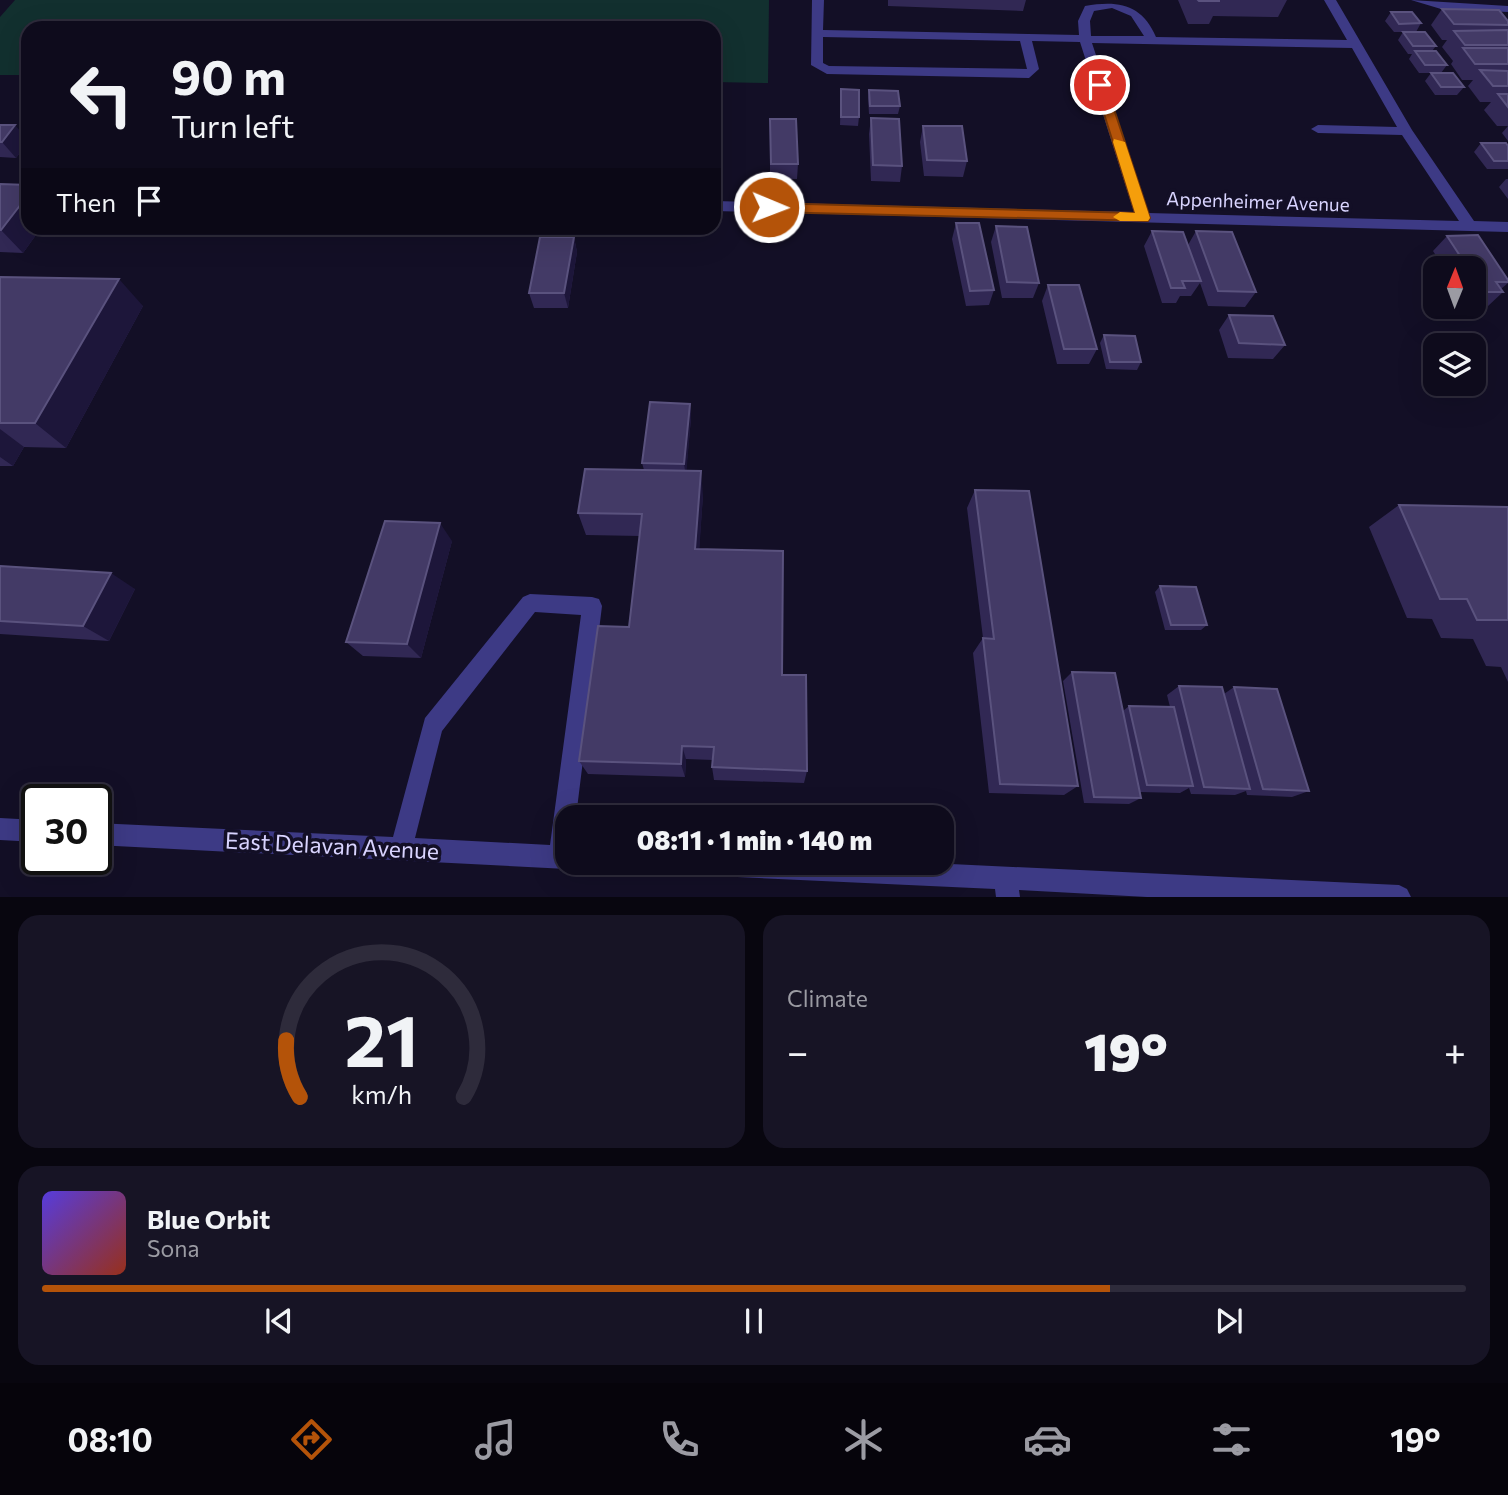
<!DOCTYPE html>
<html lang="en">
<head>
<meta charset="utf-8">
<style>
  :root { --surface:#0e0b1c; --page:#171425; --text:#f1f3f6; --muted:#9b9ba3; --line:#2e2b3b; --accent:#b45309 }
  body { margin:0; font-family:Commissioner,sans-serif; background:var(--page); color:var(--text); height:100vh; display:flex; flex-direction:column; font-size:26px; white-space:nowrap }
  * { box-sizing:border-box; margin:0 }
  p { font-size:23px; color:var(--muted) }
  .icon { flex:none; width:38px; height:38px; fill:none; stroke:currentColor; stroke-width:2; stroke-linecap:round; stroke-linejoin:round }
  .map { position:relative; height:897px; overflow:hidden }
  .drawer { display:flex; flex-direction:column; gap:18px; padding:18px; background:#08060f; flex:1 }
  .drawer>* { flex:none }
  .banner { position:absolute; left:21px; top:21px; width:700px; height:214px; border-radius:21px; box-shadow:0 7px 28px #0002,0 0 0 2px var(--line); background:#0e0b1c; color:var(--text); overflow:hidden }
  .needle { width:46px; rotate:1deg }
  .fabs { position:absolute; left:1423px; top:256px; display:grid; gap:14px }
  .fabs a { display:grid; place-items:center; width:63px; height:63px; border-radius:14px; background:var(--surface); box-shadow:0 7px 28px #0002,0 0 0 2px var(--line); font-size:35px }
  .speed { position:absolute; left:21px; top:784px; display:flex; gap:14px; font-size:35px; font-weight:700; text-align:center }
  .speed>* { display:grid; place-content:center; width:91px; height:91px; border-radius:50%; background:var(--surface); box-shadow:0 7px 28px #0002,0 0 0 2px var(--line); line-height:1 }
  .speed .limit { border:4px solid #111; border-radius:10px; background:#fff; color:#111 }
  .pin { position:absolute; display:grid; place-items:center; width:60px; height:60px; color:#fff; margin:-30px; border:4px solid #fff; border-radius:50%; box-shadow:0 2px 7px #0007 }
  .me { position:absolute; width:77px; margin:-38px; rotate:91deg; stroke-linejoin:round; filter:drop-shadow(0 0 5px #0008) }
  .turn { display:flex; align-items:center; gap:24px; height:147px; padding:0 35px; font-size:32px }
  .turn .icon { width:91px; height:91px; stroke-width:2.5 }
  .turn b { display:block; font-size:49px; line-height:60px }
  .then { display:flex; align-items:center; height:66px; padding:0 35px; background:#0003; gap:14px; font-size:26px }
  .big { font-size:52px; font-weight:800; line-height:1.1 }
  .drawer .card { flex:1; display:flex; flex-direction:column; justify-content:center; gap:10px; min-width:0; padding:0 24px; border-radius:21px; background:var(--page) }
  .drawer .dial { align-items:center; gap:0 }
  .dial svg { height:182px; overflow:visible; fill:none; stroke:var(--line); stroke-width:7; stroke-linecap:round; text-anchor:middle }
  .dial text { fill:var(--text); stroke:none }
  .song { display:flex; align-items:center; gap:21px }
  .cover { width:84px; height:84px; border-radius:10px; background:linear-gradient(135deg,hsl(250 70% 55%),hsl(10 70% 35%)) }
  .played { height:7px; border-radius:4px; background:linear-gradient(90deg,var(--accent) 75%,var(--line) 75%) }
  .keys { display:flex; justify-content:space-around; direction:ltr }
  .heat { display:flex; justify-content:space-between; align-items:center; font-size:38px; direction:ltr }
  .drawer .tiles { flex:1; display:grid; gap:18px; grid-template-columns:1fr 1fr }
  .card:last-child { grid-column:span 2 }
  .trip { position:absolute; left:555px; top:805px; width:399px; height:70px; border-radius:21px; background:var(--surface); box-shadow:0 7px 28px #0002,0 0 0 2px var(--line); font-weight:800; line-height:70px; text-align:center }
  .tabs { display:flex; height:112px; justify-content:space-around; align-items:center; background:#06040b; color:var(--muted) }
  .tabs .icon { width:49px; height:49px }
  .tabs .on { color:var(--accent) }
  .tabs b { font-size:32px; color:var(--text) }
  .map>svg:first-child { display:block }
</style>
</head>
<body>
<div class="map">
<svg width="1508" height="897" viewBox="0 0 1508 897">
  <rect width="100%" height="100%" fill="#130f26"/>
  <!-- green -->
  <path fill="#12302f" d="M15,0H769L768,83L714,82V28H28V75H0V17Z"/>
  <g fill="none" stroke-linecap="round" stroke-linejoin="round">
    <!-- minor -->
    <path fill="#3d3a85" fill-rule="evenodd" d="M812,0H824L823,30L1079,35L1078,21L1085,6C1118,0 1142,4 1156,37L1347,40L1324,0H1336L1412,130L1474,221L1508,222V232L714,211V201L1134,212L1080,42L1032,41L1039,69L1029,78L827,74L811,65ZM1112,8L1131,16L1144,36H1091L1090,21L1094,11ZM823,37L1020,41L1027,69L829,66L823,63ZM1092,43L1352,48L1397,127L1318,125L1311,129L1318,133L1402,135L1459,221L1148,213Z
      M1411,0L1508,6V12L1441,9Z
      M530,594L592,597L599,599L602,606L576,817H567V863H576L575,865L567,869L96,845V823L393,837L425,718L523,597ZM535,612L581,615L550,845L415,838L442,731Z
      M0,818L37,820V842L0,840Z
      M683,863H930L1399,885L1407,889L1411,897H1147L1019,890L1020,897H996L995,889L695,875L687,871Z"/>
  </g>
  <!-- wall -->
  <path fill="#312854" d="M888,0H1026L1023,11L888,6Z
    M1178,0H1287L1278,17L1213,16L1209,24H1188Z
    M1442,9L1508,21V141L1502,133L1508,126H1497L1484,110L1491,102H1480L1468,86L1473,80H1462L1451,64L1453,61L1442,47L1447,40H1442L1431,25Z
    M1391,12L1421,23L1416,32H1394L1385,21Z
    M1403,32L1436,46L1432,51L1447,65L1441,73L1464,87L1457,95H1435L1425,81L1431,73H1419L1409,59L1412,54H1408L1398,40Z
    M841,89L859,117L858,126L840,125Z
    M869,90L900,106L898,114H869L868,98Z
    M871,118L902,166L900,182L871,181L869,134Z
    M770,119L798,164L797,179H770Z
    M0,125L28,140V142L16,158L0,157Z
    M923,126L967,161L963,177L924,176L920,142Z
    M1481,143L1508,146V169H1487L1474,152Z
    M1506,179H1508V199L1499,187Z
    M0,184L28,228H41L23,253L0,252Z
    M956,223L994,290L989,305L966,306L952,239Z
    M996,226L1039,283L1033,298H1002L991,242Z
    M1152,231L1188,245L1196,231L1256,292L1245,307L1208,306L1200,283L1191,296H1180L1176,303H1162L1144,246Z
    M1447,236L1508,280V283L1501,289L1503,292L1487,307L1468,306H1474V268H1444L1433,251Z
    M574,237L577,252L568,308H534L529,293Z
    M0,277L143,306L66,448L24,447L13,466H0Z
    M1048,285L1097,349L1089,364H1057L1042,301Z
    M1229,315L1285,345L1273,359L1228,358L1219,330Z
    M1104,335L1141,362L1137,370L1106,369L1100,343Z
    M690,404L691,418L686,471L703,495L699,549L782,675L807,771L804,783L714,780L712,767L713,760L686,759L685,777L588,774L579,761L629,627L640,536L586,535L578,513L644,470L642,463Z
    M975,490L1078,786L1064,795L989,793L973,653L983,638L967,508Z
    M1399,505L1508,507V682L1501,667L1486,666L1473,639L1441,638L1432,619L1407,618L1369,527Z
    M452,541L421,658L363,656L346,642Z
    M0,566L135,589L109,641L0,634Z
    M1160,586L1207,625L1201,630H1165L1155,592Z
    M1072,672L1123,711L1129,706L1170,707L1167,695L1179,686L1224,694L1234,687L1309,791L1292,797L1247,795L1246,791L1235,795L1191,794L1189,788L1180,793L1140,792L1141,798L1129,804L1084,803L1063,681Z"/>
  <!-- shaded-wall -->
  <path fill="#1d163a" d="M15,125L28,140V142L16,158L2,142Z
    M28,195V228H41L23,253L1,230Z
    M574,237L577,252L568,308L564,293Z
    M119,279L143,306L66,448L35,423Z
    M690,404L691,418L686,477L684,464Z
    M0,429L24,447L13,466L0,457Z
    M701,471L703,495L698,570L695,549Z
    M440,523L452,541L421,658L407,644Z
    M111,573L135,589L109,641L83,626Z
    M682,746L686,759L685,777L681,764Z"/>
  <!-- building -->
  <path fill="#433a66" stroke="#5a527e" stroke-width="2" d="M1198,0H1219V1H1199Z
    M1442,9L1499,10L1508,21V25L1454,24Z
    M1391,12H1412L1421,23L1399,24Z
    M1508,30V45H1465L1454,31Z
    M1403,32H1425L1436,46H1413Z
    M1463,48H1508V64H1475Z
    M1415,51H1436L1447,65H1425Z
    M1480,70L1508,71V86H1493Z
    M1431,73H1453L1464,87H1441Z
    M841,89L859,90V117H841Z
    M869,90L898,91L900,106H870Z
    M1498,94H1508V107Z
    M871,118L899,119L902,166L873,165Z
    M770,119H796L798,164H771Z
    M0,125H15L2,142H0Z
    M923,126H962L967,161L927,160Z
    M1481,143H1506L1508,146V161H1494Z
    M0,184L28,185V195L1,230H0Z
    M956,223H979L994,290L970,291Z
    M996,226L1027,227L1039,283L1007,282Z
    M1152,231L1183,232L1201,281H1182L1185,288H1171Z
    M1196,231L1232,232L1256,292L1218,291Z
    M1478,235L1508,280V282H1496L1503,292H1484L1474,276V268H1468L1447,236Z
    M540,237H574L564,293H529Z
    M0,277L119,279L35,423H0Z
    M1048,285H1079L1097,349H1064Z
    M1229,315L1273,316L1285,345L1239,343Z
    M1104,335L1135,336L1141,362H1110Z
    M650,402L690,404L684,464L642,463Z
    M585,469L701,471L695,549L783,551L782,675H806L807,771L712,767L714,747L682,746L681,764L579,761L598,626L629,627L642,514L578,513Z
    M975,490L1029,491L1078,786L1000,784L983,638L994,639Z
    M1399,505L1508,507V620H1477L1467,599H1440Z
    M385,521L440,523L407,644L346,642Z
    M0,566L111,573L83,626L0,621Z
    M1160,586L1196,587L1207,625H1171Z
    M1072,672L1115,673L1141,798L1094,797Z
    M1179,686L1222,687L1250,789L1204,787Z
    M1234,687L1277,689L1309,791L1263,789Z
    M1129,706L1174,707L1193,786L1147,785Z"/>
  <!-- route -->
  <path fill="#b45309" stroke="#753606" stroke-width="2" d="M1100,82L1106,85L1150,218L1148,221L769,212L763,207L769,203L1135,213L1095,85Z"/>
  <!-- slow -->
  <path fill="#f59e0b" d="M1114,139L1125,142L1150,218L1148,221H1120L1113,217L1120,212L1135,213L1113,142Z"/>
  <g text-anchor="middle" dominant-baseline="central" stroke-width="7" stroke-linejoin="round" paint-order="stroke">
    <!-- street labels -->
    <g font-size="19" fill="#d9d4ff" stroke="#130f26">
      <text transform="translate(1258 201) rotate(2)">Appenheimer Avenue</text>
    </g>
    <!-- near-street labels -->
    <g font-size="23" fill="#d9d4ff" stroke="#130f26">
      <text transform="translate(332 845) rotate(3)">East Delavan Avenue</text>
    </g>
  </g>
</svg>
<div class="fabs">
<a><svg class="needle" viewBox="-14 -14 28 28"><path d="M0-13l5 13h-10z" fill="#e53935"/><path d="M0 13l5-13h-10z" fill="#9b9ba3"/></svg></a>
<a><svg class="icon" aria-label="layers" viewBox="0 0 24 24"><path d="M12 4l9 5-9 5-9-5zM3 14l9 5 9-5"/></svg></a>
</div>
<div class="speed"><div class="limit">30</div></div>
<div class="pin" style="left:1100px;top:85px;background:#d93025"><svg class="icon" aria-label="arrive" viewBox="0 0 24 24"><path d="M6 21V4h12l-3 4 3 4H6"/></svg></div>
<svg class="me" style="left:769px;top:207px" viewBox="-20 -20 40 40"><circle r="17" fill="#b45309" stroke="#fff" stroke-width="3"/><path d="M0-11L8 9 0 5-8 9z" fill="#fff"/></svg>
<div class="trip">08:11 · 1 min · 140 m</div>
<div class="banner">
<div class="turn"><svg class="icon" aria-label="left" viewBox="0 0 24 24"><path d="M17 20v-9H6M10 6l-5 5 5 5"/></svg><div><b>90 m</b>Turn left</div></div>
<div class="then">Then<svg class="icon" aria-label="arrive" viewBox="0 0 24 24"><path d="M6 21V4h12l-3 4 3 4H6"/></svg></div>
</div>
</div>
<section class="drawer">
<div class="tiles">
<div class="card dial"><svg viewBox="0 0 100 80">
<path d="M14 69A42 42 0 1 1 86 69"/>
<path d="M14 69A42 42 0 0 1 8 44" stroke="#b45309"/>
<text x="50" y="56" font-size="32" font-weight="700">21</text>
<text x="50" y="72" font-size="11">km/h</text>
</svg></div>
<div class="card"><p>Climate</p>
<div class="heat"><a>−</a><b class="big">19°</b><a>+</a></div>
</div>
<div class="card">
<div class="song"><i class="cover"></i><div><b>Blue Orbit</b><p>Sona</p></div></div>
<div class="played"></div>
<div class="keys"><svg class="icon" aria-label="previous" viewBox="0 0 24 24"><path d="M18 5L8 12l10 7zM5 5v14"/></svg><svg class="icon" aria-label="pause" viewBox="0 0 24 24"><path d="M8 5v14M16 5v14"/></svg><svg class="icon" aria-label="next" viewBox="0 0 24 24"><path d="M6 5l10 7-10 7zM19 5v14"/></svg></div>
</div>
</div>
</section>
<nav class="tabs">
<b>08:10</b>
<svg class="icon on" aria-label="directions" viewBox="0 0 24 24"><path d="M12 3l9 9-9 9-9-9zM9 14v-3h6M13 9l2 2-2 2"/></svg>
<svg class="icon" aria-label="music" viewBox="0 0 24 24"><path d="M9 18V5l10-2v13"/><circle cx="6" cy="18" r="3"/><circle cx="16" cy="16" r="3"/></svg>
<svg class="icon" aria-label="phone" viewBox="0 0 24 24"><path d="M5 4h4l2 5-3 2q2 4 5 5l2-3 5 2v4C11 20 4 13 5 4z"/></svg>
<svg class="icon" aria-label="climate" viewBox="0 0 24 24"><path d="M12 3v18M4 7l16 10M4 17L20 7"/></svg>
<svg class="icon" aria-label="car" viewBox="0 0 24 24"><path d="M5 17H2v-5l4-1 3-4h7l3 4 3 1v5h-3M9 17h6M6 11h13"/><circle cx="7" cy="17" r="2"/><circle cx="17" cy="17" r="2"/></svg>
<svg class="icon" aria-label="filters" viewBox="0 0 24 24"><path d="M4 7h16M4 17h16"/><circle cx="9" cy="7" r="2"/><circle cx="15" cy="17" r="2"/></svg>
<b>19°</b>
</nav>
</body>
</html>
